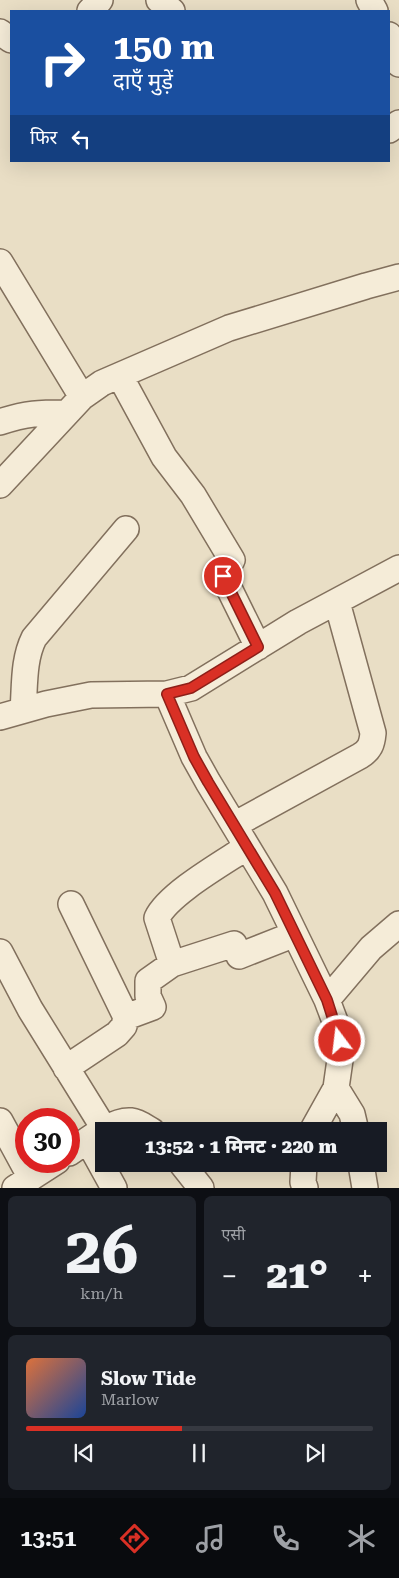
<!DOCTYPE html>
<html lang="hi">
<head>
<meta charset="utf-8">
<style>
  :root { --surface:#171b24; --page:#20242c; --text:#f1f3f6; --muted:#9ea1a6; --line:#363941; --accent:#d93025 }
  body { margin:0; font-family:"Roboto Serif","Noto Sans Devanagari",serif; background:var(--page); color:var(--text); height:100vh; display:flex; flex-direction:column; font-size:19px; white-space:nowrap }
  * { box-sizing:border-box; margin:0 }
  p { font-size:16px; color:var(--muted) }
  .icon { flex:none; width:28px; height:28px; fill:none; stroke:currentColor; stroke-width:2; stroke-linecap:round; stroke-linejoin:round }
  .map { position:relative; height:1188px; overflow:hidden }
  .sheet { display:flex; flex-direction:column; gap:8px; padding:8px; background:#0d0f14; flex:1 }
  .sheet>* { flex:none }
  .top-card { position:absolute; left:10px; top:10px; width:380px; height:152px; border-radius:0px; box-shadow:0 5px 20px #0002; background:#1a4fa0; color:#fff; overflow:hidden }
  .speed { position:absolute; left:15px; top:1108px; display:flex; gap:10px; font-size:25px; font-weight:700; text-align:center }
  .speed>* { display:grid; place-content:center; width:65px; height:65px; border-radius:50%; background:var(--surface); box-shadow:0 5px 20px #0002; line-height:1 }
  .speed .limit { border:8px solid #d22; background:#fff; color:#111 }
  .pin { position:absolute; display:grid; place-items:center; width:42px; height:42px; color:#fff; margin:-21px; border:2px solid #fff; border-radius:50%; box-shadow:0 1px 5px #0007 }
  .me { position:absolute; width:55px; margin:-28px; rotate:345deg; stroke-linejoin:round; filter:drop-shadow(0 0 4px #0008) }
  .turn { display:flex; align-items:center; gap:18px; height:105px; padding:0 20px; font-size:22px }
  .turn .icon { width:65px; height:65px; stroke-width:2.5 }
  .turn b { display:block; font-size:35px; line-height:42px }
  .then { display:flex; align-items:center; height:48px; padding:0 20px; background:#0003; gap:10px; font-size:19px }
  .big { font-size:38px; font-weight:800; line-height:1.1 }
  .sheet .widget { flex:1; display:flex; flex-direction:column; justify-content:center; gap:8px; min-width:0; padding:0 18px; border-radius:8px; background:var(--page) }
  .sheet .dial { align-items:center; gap:0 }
  .dial b { font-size:65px; line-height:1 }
  .song { display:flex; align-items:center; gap:15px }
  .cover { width:60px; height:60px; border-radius:8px; background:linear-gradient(135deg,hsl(20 70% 55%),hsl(220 70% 35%)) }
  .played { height:5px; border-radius:2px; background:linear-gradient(90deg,var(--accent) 45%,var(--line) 45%) }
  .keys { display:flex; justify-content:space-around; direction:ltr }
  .heat { display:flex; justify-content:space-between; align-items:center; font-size:28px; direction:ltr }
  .sheet .tiles { flex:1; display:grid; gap:8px; grid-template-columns:1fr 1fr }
  .widget:last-child { grid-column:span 2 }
  .trip { position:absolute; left:95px; top:1122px; width:292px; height:50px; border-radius:0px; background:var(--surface); box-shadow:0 5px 20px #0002; font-weight:800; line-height:50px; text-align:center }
  .dock { display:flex; height:80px; justify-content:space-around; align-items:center; background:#090b0e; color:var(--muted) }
  .dock .icon { width:35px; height:35px }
  .dock .current { color:var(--accent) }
  .dock b { font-size:22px; color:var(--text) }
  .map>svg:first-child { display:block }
</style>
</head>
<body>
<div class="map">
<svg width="399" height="1188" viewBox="0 0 399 1188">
  <rect width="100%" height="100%" fill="#e9dec5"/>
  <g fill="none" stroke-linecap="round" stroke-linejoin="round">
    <defs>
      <path id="minor" d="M159,0L172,11
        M369,0L375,11
        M90,11L100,0
        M0,32L11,40
        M389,35L399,64
        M389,130L399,123
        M0,262L82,397
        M120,376L164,457L193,495L232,560L223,576L258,647
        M0,422C27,413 39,413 67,413
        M0,485L82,397L102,383L229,328L366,286L399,277
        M167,694L194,757L208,782L275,893L327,1000L336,1024L340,1041V1060L336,1088L312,1131
        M23,710C25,686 23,660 34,638L126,529
        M0,717L46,704L91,695L167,694L191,688L298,622L399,568
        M234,825L360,756C370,750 372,744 373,733L337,602
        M0,952L30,1009L105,1130
        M172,964L234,944L239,956L295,934
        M327,1000L371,948L399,924
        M126,1017L153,1007L148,996V981L172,964L157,918C168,894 223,863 247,847
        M66,1068L117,1034L124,1026L126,1017L71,904
        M336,1088L352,1114L356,1131
        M0,1121L31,1178
        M88,1141L114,1188
        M69,1153C84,1143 112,1119 131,1121C139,1122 145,1127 152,1131
        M182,1164L201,1188
        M304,1164L303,1182L305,1188
        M361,1164L365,1188
        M15,1188L57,1161"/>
    </defs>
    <!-- minor casing -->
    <use href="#minor" stroke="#82705d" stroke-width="28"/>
    <!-- minor -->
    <use href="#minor" stroke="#f5ecd8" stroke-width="25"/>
  </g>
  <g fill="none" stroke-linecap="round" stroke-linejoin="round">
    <defs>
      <path id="route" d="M223,576L258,647L191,688L167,694L194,757L208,782L275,893L327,1000L340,1041"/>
    </defs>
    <!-- route casing -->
    <use href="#route" stroke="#8d1f18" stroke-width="12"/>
    <!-- route -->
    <use href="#route" stroke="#d93025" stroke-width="9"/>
  </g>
</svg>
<div class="speed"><div class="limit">30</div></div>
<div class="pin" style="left:223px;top:576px;background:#d93025"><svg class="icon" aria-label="arrive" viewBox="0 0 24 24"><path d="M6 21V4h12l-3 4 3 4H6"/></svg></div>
<svg class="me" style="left:340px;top:1041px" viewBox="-20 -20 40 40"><circle r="17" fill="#d93025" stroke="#fff" stroke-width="3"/><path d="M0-11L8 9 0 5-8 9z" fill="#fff"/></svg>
<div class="trip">13:52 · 1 मिनट · 220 m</div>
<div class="top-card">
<div class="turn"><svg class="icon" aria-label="right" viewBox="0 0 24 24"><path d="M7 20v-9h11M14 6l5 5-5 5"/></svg><div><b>150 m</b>दाएँ मुड़ें</div></div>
<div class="then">फिर<svg class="icon" aria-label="left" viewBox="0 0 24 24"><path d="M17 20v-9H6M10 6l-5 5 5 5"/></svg></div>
</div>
</div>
<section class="sheet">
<div class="tiles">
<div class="widget dial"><b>26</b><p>km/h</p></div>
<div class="widget"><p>एसी</p>
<div class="heat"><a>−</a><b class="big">21°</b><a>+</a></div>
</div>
<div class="widget">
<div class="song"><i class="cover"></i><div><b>Slow Tide</b><p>Marlow</p></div></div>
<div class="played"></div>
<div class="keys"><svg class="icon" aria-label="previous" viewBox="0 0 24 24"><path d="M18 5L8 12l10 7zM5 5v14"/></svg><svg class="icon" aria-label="pause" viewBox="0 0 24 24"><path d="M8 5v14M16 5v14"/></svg><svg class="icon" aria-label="next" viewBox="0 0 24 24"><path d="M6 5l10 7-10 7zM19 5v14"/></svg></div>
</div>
</div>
</section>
<nav class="dock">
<b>13:51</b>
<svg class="icon current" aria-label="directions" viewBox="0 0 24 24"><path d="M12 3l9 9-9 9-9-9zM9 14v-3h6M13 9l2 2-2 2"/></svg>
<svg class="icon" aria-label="music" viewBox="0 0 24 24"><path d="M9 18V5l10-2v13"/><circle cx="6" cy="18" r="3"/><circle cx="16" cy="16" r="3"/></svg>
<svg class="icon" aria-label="phone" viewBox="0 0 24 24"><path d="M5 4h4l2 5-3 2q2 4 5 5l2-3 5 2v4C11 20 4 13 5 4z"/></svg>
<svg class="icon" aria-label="climate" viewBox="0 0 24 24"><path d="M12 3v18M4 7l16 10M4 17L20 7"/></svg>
</nav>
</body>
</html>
